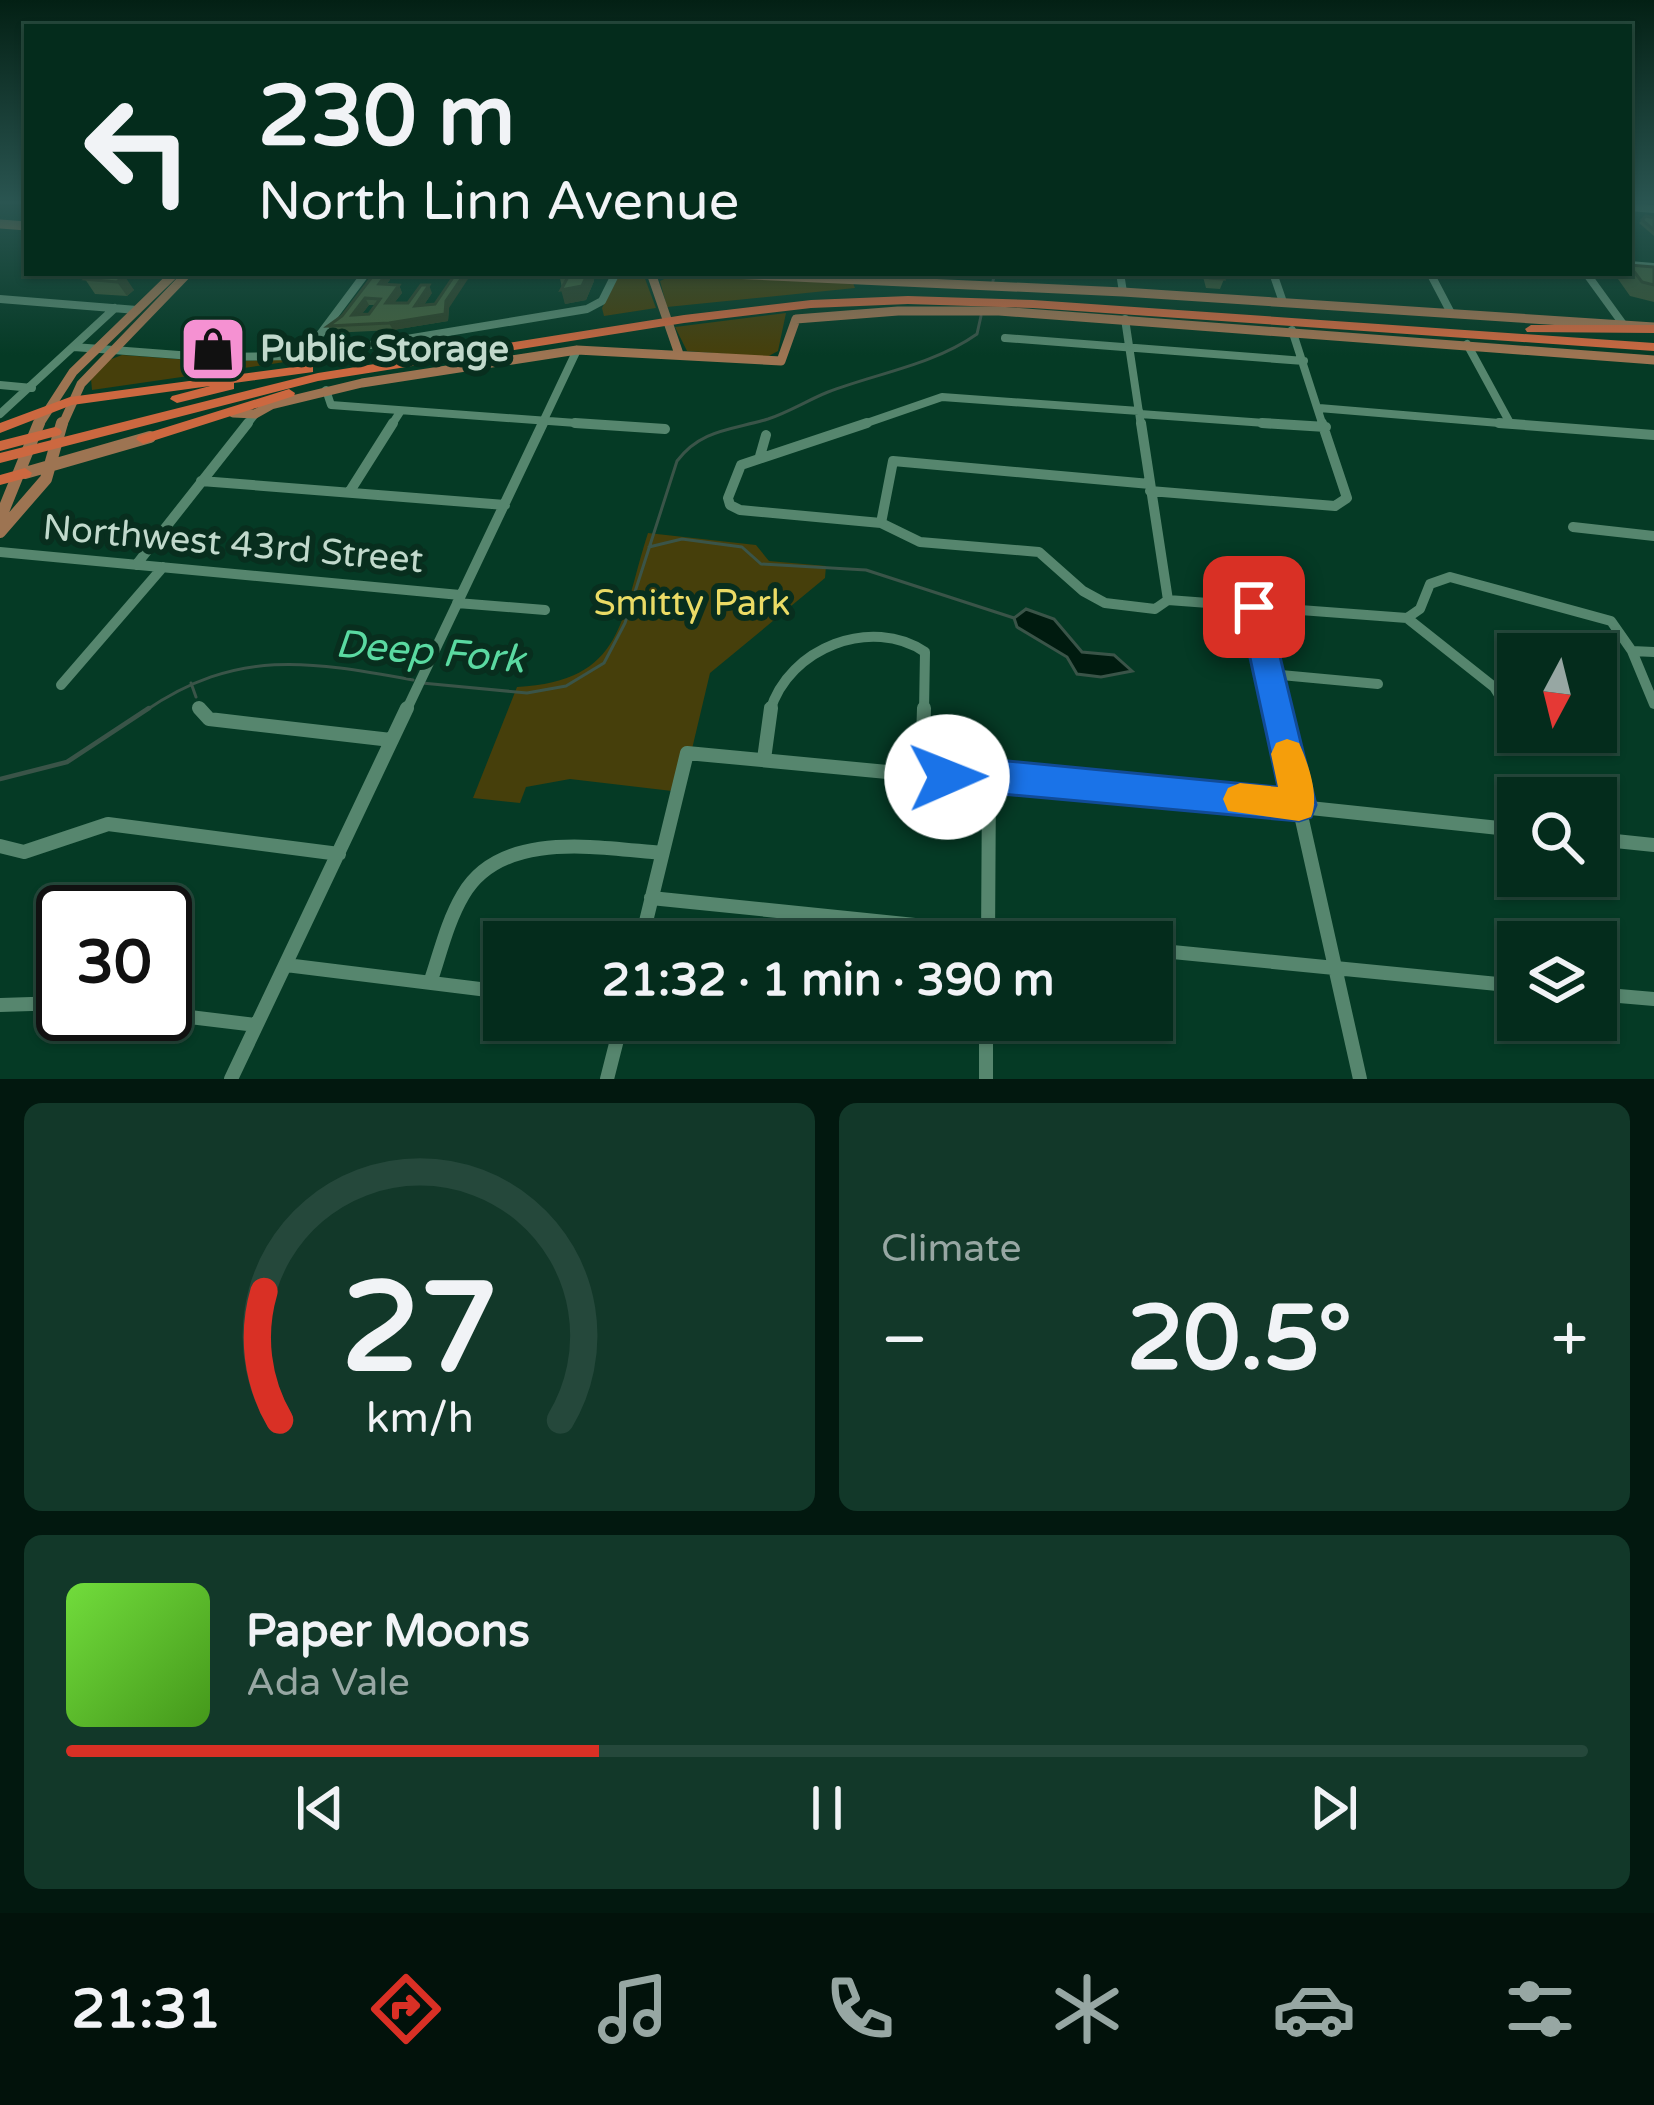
<!DOCTYPE html>
<html lang="en">
<head>
<meta charset="utf-8">
<style>
  :root { --surface:#042c1c; --page:#123829; --text:#f1f3f6; --muted:#97a7a3; --line:#25483b; --accent:#d93025 }
  body { margin:0; font-family:"Varela Round",sans-serif; background:var(--page); color:var(--text); height:100vh; display:flex; flex-direction:column; font-size:45px; white-space:nowrap }
  * { box-sizing:border-box; margin:0 }
  p { font-size:39px; color:var(--muted) }
  .icon { flex:none; width:66px; height:66px; fill:none; stroke:currentColor; stroke-width:2; stroke-linecap:round; stroke-linejoin:round }
  .map { position:relative; height:1079px; overflow:hidden }
  .panel { display:flex; flex-direction:column; gap:24px; padding:24px; background:#02180f; flex:1 }
  .panel>* { flex:none }
  .hud { position:absolute; left:24px; top:24px; width:1608px; height:252px; border-radius:0px; box-shadow:0 3px 9px #0004,0 0 0 3px var(--line); background:#042c1c; color:var(--text); overflow:hidden }
  .needle { width:78px; rotate:187deg }
  .tools { position:absolute; left:1497px; top:633px; display:grid; gap:24px }
  .tools a { display:grid; place-items:center; width:120px; height:120px; border-radius:0px; background:var(--surface); box-shadow:0 3px 9px #0004,0 0 0 3px var(--line); font-size:60px }
  .speed { position:absolute; left:36px; top:885px; display:flex; gap:24px; font-size:60px; font-weight:700; text-align:center }
  .speed>* { display:grid; place-content:center; width:156px; height:156px; border-radius:50%; background:var(--surface); box-shadow:0 3px 9px #0004,0 0 0 3px var(--line); line-height:1 }
  .speed .limit { border:6px solid #111; border-radius:18px; background:#fff; color:#111 }
  .pin { position:absolute; display:grid; place-items:center; width:102px; height:102px; color:#fff; margin:-51px; border-radius:24px; box-shadow:0 6px 18px #0006 }
  .me { position:absolute; width:132px; margin:-66px; rotate:89deg; stroke-linejoin:round; filter:drop-shadow(0 0 9px #0008) }
  .turn { display:flex; align-items:center; gap:42px; height:252px; padding:0 36px; font-size:54px }
  .turn .icon { width:156px; height:156px; stroke-width:2.5 }
  .turn b { display:block; font-size:84px; line-height:102px }
  .big { font-size:90px; font-weight:800; line-height:1.1 }
  .panel .card { flex:1; display:flex; flex-direction:column; justify-content:center; gap:18px; min-width:0; padding:0 42px; border-radius:18px; background:var(--page) }
  .panel .dial { align-items:center; gap:0 }
  .dial svg { height:312px; overflow:visible; fill:none; stroke:var(--line); stroke-width:7; stroke-linecap:round; text-anchor:middle }
  .dial text { fill:var(--text); stroke:none }
  .song { display:flex; align-items:center; gap:36px }
  .cover { width:144px; height:144px; border-radius:18px; background:linear-gradient(135deg,hsl(100 70% 55%),hsl(100 70% 35%)) }
  .played { height:12px; border-radius:6px; background:linear-gradient(90deg,var(--accent) 35%,var(--line) 35%) }
  .keys { display:flex; justify-content:space-around; direction:ltr }
  .heat { display:flex; justify-content:space-between; align-items:center; font-size:66px; direction:ltr }
  .panel .tiles { flex:1; display:grid; gap:24px; grid-template-columns:1fr 1fr }
  .card:last-child { grid-column:span 2 }
  .trip { position:absolute; left:483px; top:921px; width:690px; height:120px; border-radius:0px; background:var(--surface); box-shadow:0 3px 9px #0004,0 0 0 3px var(--line); font-weight:800; line-height:120px; text-align:center }
  .tabs { display:flex; height:192px; justify-content:space-around; align-items:center; background:#02120b; color:var(--muted) }
  .tabs .icon { width:84px; height:84px }
  .tabs .active { color:var(--accent) }
  .tabs b { font-size:54px; color:var(--text) }
  .map>svg:first-child { display:block }
</style>
</head>
<body>
<div class="map">
<svg width="1654" height="1079" viewBox="0 0 1654 1079">
  <rect width="100%" height="100%" fill="#053a25"/>
  <!-- green -->
  <path fill="#463f0b" d="M631,273L644,276L656,308L604,316L602,308L619,275Z
    M675,274L853,283L855,288L667,307L660,281Z
    M786,313L778,351L767,357L687,351L675,327Z
    M122,355L217,362L313,358L92,390L91,379L109,360Z
    M648,533L756,545L769,561L826,566L825,578L710,673L692,749L682,748L672,791L570,779L526,787L520,803L473,798L517,687C625,681 620,620 648,533Z"/>
  <!-- water -->
  <path fill="#001b0f" stroke="#3a5448" stroke-width="3" d="M1026,609L1054,619L1082,652L1114,655L1132,671L1101,677L1077,674L1067,657L1017,627L1014,618Z"/>
  <g fill="none" stroke-linecap="round" stroke-linejoin="round">
    <!-- stream-far1 -->
    <path stroke="#3a5448" stroke-width="3" d="M993,281L995,273
      M649,547L682,539L742,547L761,564L866,570L1014,618
      M191,683L196,697
      M422,683L527,693L566,686L604,663L625,623L677,461C701,429 732,430 768,419C789,412 808,400 828,392C878,373 933,365 977,334L981,316
      M145,711C237,648 309,661 413,680"/>
    <!-- stream -->
    <path stroke="#3a5448" stroke-width="4.5" d="M0,779L67,762L149,708"/>
    <!-- minor-far2 -->
    <path stroke="#56866e" stroke-width="8" d="M1629,207L1654,209
      M1629,265L1654,267
      M1120,273L1123,292
      M1273,273L1283,302
      M1430,273L1451,313
      M1586,273L1623,324
      M0,299L137,310
      M1125,319L1141,426
      M1292,330L1323,426
      M1005,338L1304,361
      M1467,344L1510,423
      M74,347L205,357L304,356L587,309L602,301L616,273
      M304,356L366,273
      M0,385L32,388
      M326,390L331,405L617,426
      M1319,408L1536,426
      M0,414L115,308
      M1140,414L1305,426
      M246,426L255,414
      M391,426L400,412
      M541,426L577,350
      M858,426L942,397L1139,411"/>
    <!-- minor-far1 -->
    <path stroke="#56866e" stroke-width="10" d="M575,423L665,429
      M867,423L741,465L728,498L730,505L740,510L881,523L920,542L1039,552L1083,591L1105,603L1155,609L1168,600L1407,618L1420,609L1430,584L1450,577L1611,621L1632,651L1654,704
      M1141,423L1168,600
      M1262,423L1326,427
      M1499,423L1654,435
      M760,456L766,435
      M201,481L505,505
      M350,491L393,423
      M1150,491L1335,506L1347,498L1322,423
      M881,523L893,461L1150,484
      M1573,527L1654,536
      M0,552L460,595
      M136,565L248,423
      M457,603L545,610
      M1254,607L1277,711
      M1407,618L1494,687L1505,705
      M1632,651L1654,652
      M1270,674L1378,684
      M61,685L163,567
      M406,711L543,423
      M770,711C789,647 872,616 925,652L924,711"/>
    <!-- minor -->
    <path stroke="#56866e" stroke-width="14" d="M199,708L209,719L391,740
      M1277,708L1360,1079
      M764,759L771,708
      M922,774L924,708
      M1596,839L1654,845
      M0,846L24,852L108,824L339,854
      M651,898L1081,942
      M641,942L687,753L972,780L1008,776L1518,830
      M988,942L989,780
      M1152,950L1518,986
      M286,965L504,992
      M430,983C440,954 447,922 463,895C501,829 599,848 662,853
      M1596,994L1654,999
      M0,1005L63,1003
      M165,1014L256,1025
      M986,1020V1079
      M231,1079L407,708
      M607,1079L622,1020"/>
    <!-- major-far1 -->
    <path stroke="#9d7452" stroke-width="9" d="M0,224L27,226
      M651,273L679,354
      M707,273L1123,292L1654,327
      M233,413L255,414L271,405L362,383L577,350L781,361L796,319L898,311H999L1654,360
      M38,426L73,372L175,273
      M62,426L81,384L188,273"/>
    <!-- major -->
    <path stroke="#9d7452" stroke-width="12" d="M25,473L150,437
      M0,519L39,423
      M0,532L46,479L62,423"/>
    <!-- highway -->
    <path fill="#cc6840" fill-rule="evenodd" d="M908,296L1033,300L1654,343V351L1033,308L908,304L811,308L684,323L318,381L0,463V453L318,373L684,315L811,300Z
      M1531,325H1654V333L1527,332L1525,329Z
      M309,365L313,366V372L234,383V389L177,403L170,399L172,396L210,386L72,405L0,433V423L70,397Z
      M289,389L295,393L294,396L143,444L136,439L138,436Z
      M55,427L60,429L62,432L60,435L0,451V441Z
      M25,468L32,473L30,477L0,485V475Z"/>
  </g>
  <!-- wall -->
  <path fill="#395335" fill-rule="evenodd" d="M1654,218V236L1639,223L1642,220Z
    M1629,265L1654,267V302L1630,296L1618,279L1623,273H1629Z
    M559,273H592L594,281L586,300L565,304Z
    M1202,273H1222L1224,279L1220,289L1206,288Z
    M118,275L134,290L127,296L95,294L85,279Z
    M391,278L387,284L399,285L402,293L394,303H408L432,293L423,306L449,308L448,321L393,330L331,333L328,326ZM369,305H375L369,314L361,315Z"/>
  <!-- shaded-wall -->
  <path fill="#2e432b" d="M115,273H117L121,278L124,275L134,290L127,296L117,282Z
    M387,273H389L391,278L382,291L379,284Z
    M465,273H472L449,308L448,321L393,330L389,323L446,301Z
    M588,273H592L594,281L586,300L565,304L561,290Z
    M399,285L402,293L389,310L386,303Z
    M429,285L432,293L418,314L415,306Z
    M365,298L369,305L355,323L352,315Z"/>
  <!-- building -->
  <path fill="#42603e" stroke="#2e432b" stroke-width="3" fill-rule="evenodd" d="M1646,216L1654,218V230L1642,220Z
    M1629,265L1654,267V285L1642,282Z
    M92,273H115L113,274L124,275L117,282L85,279Z
    M375,273H387L379,284L399,285L386,303H408L421,285H429L415,306L435,304L456,273H465L446,301L445,314L389,323L328,326L342,316ZM365,298L380,299L369,314L352,315Z
    M567,273H588L582,286L561,290L570,273Z
    M1209,273H1222L1224,279L1210,278Z"/>
  <!-- sky -->
  <linearGradient id="sky" x2="0" y2="1"><stop stop-color="#032014"/><stop offset="0.57" stop-color="#2a5551"/><stop offset="1" stop-color="#2a5551" stop-opacity="0"/></linearGradient>
  <rect width="1654" height="355" fill="url(#sky)"/>
  <!-- route -->
  <path fill="#1a73e8" stroke="#114b97" stroke-width="3" d="M1254,595L1264,599L1268,607L1316,805L1311,817L1299,821L935,788L930,777L935,766L947,762L1008,761L1278,787L1239,607L1243,599Z"/>
  <!-- slow -->
  <path fill="#f59e0b" d="M1287,739L1299,743C1308,763 1320,796 1311,817L1299,821L1228,811L1223,799L1228,788L1240,783L1278,787L1271,754L1276,743Z"/>
  <!-- icons -->
  <defs>
    <symbol id="shop-square" viewBox="-11 -11 22 22"><rect x="-9" y="-9" width="18" height="18" rx="4" fill="#f591d2" stroke="#082e1e"/><path d="M-5-2.5h2.3a2.7 3.5 0 0 1 5.4 0H5L5.5 6h-11ZM-1.5-2.5h3a1.5 2.3 0 0 0-3 0Z" fill="#111"/></symbol>
  </defs>
  <g fill-rule="evenodd">
    <use href="#shop-square" x="175" y="311" width="76" height="76"/>
  </g>
  <g text-anchor="middle" dominant-baseline="central" stroke-width="12" stroke-linejoin="round" paint-order="stroke">
    <!-- poi labels -->
    <g font-size="36" font-weight="bold" fill="#c1d9cc" stroke="#082e1e" text-anchor="start">
      <text x="260" y="349">Public Storage</text>
    </g>
    <!-- street labels -->
    <g font-size="36" fill="#c1d9cc" stroke="#082e1e">
      <text transform="translate(233 544) rotate(5)">Northwest 43rd Street</text>
    </g>
    <!-- park labels -->
    <g font-size="36" fill="#ebdb65" stroke="#082e1e">
      <text x="692" y="603">Smitty Park</text>
    </g>
    <!-- water labels -->
    <g font-size="39" font-style="italic" fill="#5ad9a1" stroke="#082e1e">
      <text transform="translate(430 652) rotate(5)">Deep Fork</text>
    </g>
  </g>
</svg>
<div class="tools">
<a><svg class="needle" viewBox="-14 -14 28 28"><path d="M0-13l5 13h-10z" fill="#e53935"/><path d="M0 13l5-13h-10z" fill="#97a7a3"/></svg></a>
<a><svg class="icon" aria-label="search" viewBox="0 0 24 24"><circle cx="10" cy="10" r="6"/><path d="M15 15l6 6"/></svg></a>
<a><svg class="icon" aria-label="layers" viewBox="0 0 24 24"><path d="M12 4l9 5-9 5-9-5zM3 14l9 5 9-5"/></svg></a>
</div>
<div class="speed"><div class="limit">30</div></div>
<div class="pin" style="left:1254px;top:607px;background:#d93025"><svg class="icon" aria-label="arrive" viewBox="0 0 24 24"><path d="M6 21V4h12l-3 4 3 4H6"/></svg></div>
<svg class="me" style="left:947px;top:777px" viewBox="-20 -20 40 40"><circle r="19" fill="#fff"/><path d="M0-13L10 11 0 6-10 11z" fill="#1a73e8"/></svg>
<div class="trip">21:32 · 1 min · 390 m</div>
<div class="hud">
<div class="turn"><svg class="icon" aria-label="left" viewBox="0 0 24 24"><path d="M17 20v-9H6M10 6l-5 5 5 5"/></svg><div><b>230 m</b>North Linn Avenue</div></div>
</div>
</div>
<section class="panel">
<div class="tiles">
<div class="card dial"><svg viewBox="0 0 100 80">
<path d="M14 69A42 42 0 1 1 86 69"/>
<path d="M14 69A42 42 0 0 1 10 36" stroke="#d93025"/>
<text x="50" y="56" font-size="32" font-weight="700">27</text>
<text x="50" y="72" font-size="11">km/h</text>
</svg></div>
<div class="card"><p>Climate</p>
<div class="heat"><a>−</a><b class="big">20.5°</b><a>+</a></div>
</div>
<div class="card">
<div class="song"><i class="cover"></i><div><b>Paper Moons</b><p>Ada Vale</p></div></div>
<div class="played"></div>
<div class="keys"><svg class="icon" aria-label="previous" viewBox="0 0 24 24"><path d="M18 5L8 12l10 7zM5 5v14"/></svg><svg class="icon" aria-label="pause" viewBox="0 0 24 24"><path d="M8 5v14M16 5v14"/></svg><svg class="icon" aria-label="next" viewBox="0 0 24 24"><path d="M6 5l10 7-10 7zM19 5v14"/></svg></div>
</div>
</div>
</section>
<nav class="tabs">
<b>21:31</b>
<svg class="icon active" aria-label="directions" viewBox="0 0 24 24"><path d="M12 3l9 9-9 9-9-9zM9 14v-3h6M13 9l2 2-2 2"/></svg>
<svg class="icon" aria-label="music" viewBox="0 0 24 24"><path d="M9 18V5l10-2v13"/><circle cx="6" cy="18" r="3"/><circle cx="16" cy="16" r="3"/></svg>
<svg class="icon" aria-label="phone" viewBox="0 0 24 24"><path d="M5 4h4l2 5-3 2q2 4 5 5l2-3 5 2v4C11 20 4 13 5 4z"/></svg>
<svg class="icon" aria-label="climate" viewBox="0 0 24 24"><path d="M12 3v18M4 7l16 10M4 17L20 7"/></svg>
<svg class="icon" aria-label="car" viewBox="0 0 24 24"><path d="M5 17H2v-5l4-1 3-4h7l3 4 3 1v5h-3M9 17h6M6 11h13"/><circle cx="7" cy="17" r="2"/><circle cx="17" cy="17" r="2"/></svg>
<svg class="icon" aria-label="filters" viewBox="0 0 24 24"><path d="M4 7h16M4 17h16"/><circle cx="9" cy="7" r="2"/><circle cx="15" cy="17" r="2"/></svg>
</nav>
</body>
</html>
